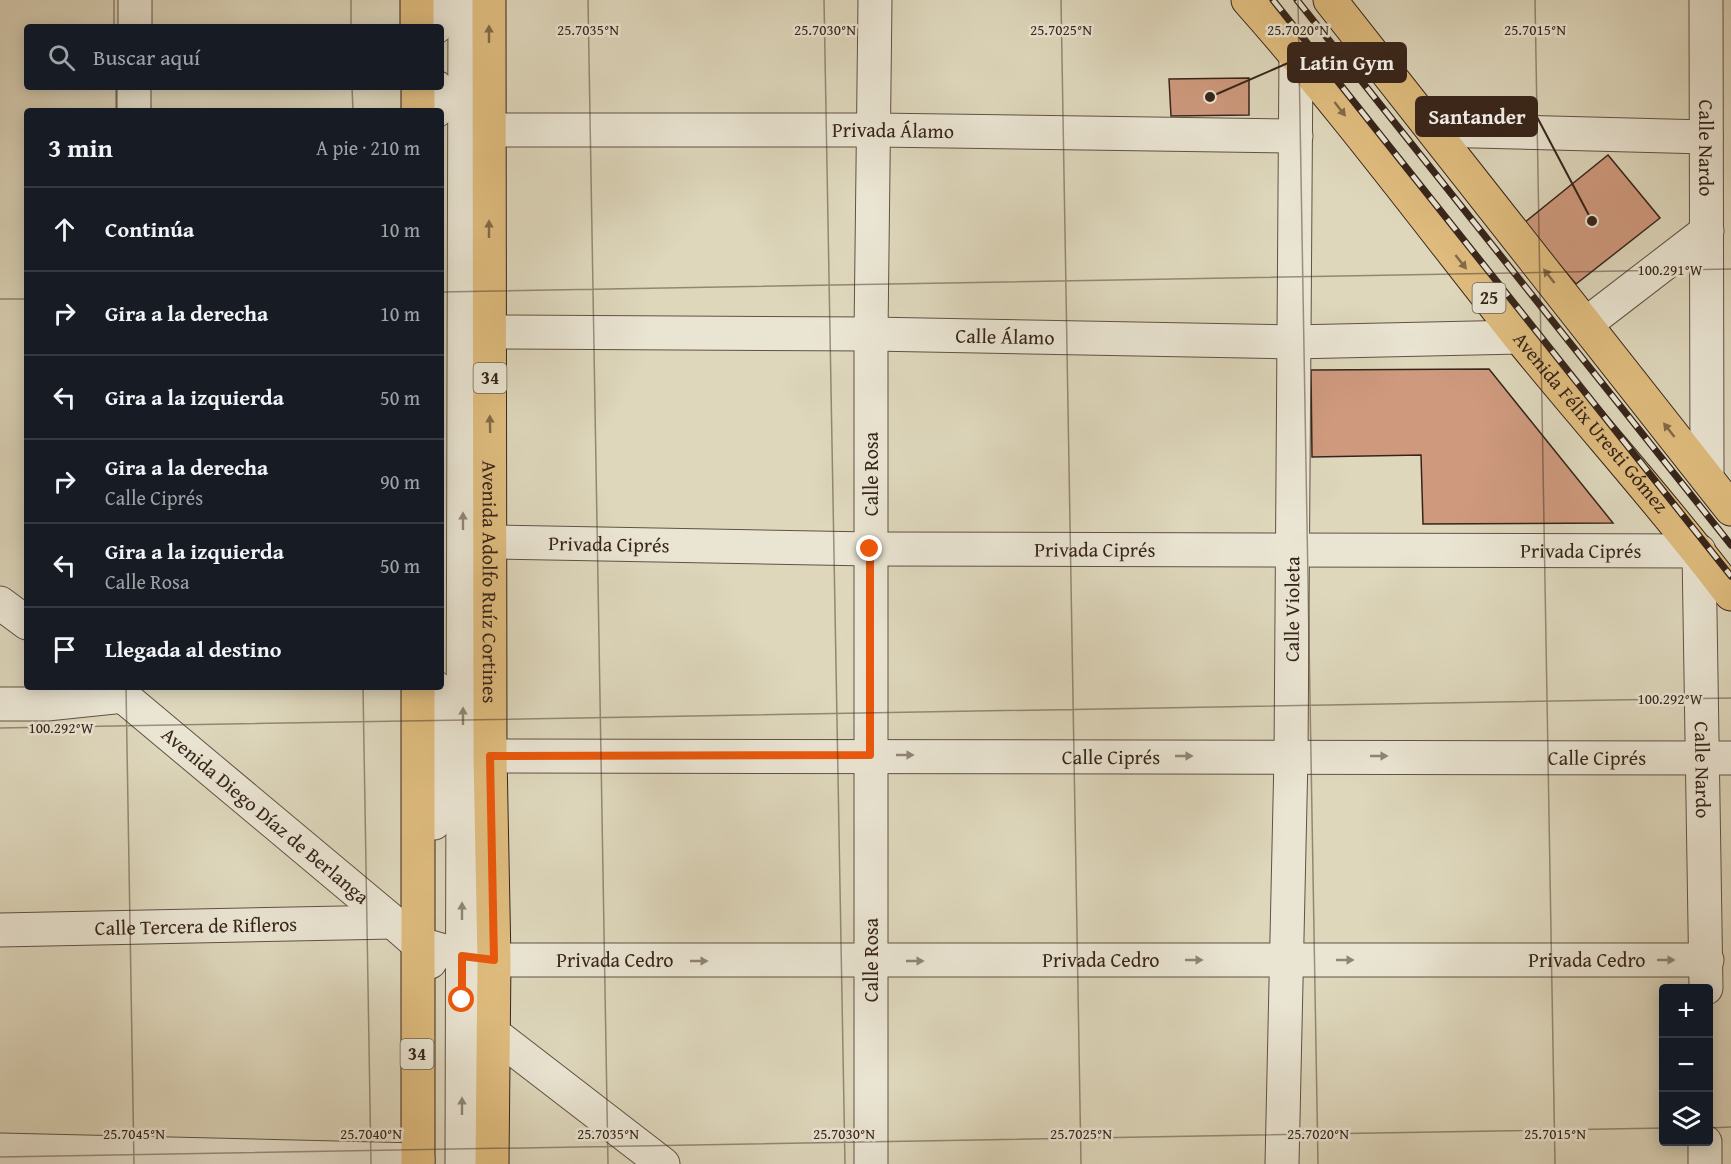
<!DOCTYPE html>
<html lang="es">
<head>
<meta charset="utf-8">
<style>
	body { margin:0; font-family:"Gentium Book Plus",serif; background:#242831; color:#f1f3f6 }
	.controls { position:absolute; right:18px; bottom:18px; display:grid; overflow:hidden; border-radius:6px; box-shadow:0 3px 15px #0003 }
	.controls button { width:54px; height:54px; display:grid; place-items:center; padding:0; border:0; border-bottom:2px solid #363941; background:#171b24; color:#f1f3f6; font:30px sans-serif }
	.stop { position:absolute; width:18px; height:18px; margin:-14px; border:4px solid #ea580c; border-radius:50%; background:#fff }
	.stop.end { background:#ea580c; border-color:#fff; box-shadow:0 2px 6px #0008 }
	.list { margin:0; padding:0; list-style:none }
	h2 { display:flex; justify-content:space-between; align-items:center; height:78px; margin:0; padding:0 24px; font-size:26px }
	h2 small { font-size:20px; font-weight:400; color:#9ea1a6 }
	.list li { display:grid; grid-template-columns:39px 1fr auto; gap:18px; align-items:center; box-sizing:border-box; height:84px; padding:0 24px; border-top:2px solid #363941 }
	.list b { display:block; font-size:22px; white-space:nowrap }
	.list p { margin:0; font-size:20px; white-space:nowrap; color:#9ea1a6 }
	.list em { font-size:20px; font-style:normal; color:#9ea1a6 }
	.icon { flex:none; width:33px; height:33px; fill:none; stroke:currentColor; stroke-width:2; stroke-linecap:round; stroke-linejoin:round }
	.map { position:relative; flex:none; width:1731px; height:1164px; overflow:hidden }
	.search { position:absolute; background:#171b24; box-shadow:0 3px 15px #0003; left:24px; top:24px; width:420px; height:66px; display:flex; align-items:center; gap:15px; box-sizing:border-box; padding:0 21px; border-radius:6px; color:#9ea1a6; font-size:22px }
	.panel { position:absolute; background:#171b24; box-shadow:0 3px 15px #0003; left:24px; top:108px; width:420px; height:582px; border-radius:6px }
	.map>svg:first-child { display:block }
</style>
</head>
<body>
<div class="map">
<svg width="1731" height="1164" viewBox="0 0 1731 1164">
	<rect width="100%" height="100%" fill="#ded7bc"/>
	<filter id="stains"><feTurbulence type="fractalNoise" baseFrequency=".00333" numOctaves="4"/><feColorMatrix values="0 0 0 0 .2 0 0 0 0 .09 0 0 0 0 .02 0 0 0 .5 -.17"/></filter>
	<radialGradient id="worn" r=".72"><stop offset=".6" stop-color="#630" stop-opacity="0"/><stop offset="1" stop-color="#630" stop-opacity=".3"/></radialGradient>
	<!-- building -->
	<path fill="#ce997d" stroke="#37251b" stroke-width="1.5" d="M1249,78V115L1171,116L1169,79Z
		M1608,155L1660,218L1576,284L1524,223Z
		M1489,369L1613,523L1423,524L1421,455L1312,457L1311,370Z"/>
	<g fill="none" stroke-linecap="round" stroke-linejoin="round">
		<defs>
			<g id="minor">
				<path id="s1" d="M1706,0L1707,478"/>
				<path d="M135,27V0"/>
				<path d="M436,27V0"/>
				<path d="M134,111V87"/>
				<path d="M436,111V87"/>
				<path id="s2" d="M489,130H875L1296,136"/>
				<path d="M1434,130L1706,137"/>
				<path d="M1586,324L1707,231"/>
				<path id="s3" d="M489,332L871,334L1292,342L1520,337"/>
				<path id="s4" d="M492,542L870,549L1699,551L1706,988"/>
				<path d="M0,603L27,623"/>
				<path id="s5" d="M112,687L393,922L417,943L430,962"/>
				<path d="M0,704H47L124,696V687"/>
				<path id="s6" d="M490,756L1731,758"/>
				<path d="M434,823L435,687"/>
				<path id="s7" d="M0,930L393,922"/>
				<path id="s8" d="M417,943L462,956L494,960H1707"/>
				<path d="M478,1016L493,1033L663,1164"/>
				<path d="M0,1150L418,1160"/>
				<path d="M462,1164L465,0"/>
				<path d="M871,1164V334L875,0"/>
				<path id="s9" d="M1282,1164L1291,756L1296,54"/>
				<path d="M1705,1164V1142"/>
			</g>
			<g id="major">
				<path d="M417,0V27"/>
				<path id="s10" d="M489,0L490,756L494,960L492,1164"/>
				<path id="s11" d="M1248,0C1343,107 1429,223 1518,335C1588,422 1664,505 1731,594"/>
				<path d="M1330,0L1731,509"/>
				<path d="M418,87V111"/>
				<path d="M418,687V1164"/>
			</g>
		</defs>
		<!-- minor casing -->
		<use href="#minor" stroke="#615243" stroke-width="35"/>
		<!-- major casing -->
		<use href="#major" stroke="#37251b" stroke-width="35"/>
		<!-- minor -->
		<use href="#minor" stroke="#eae5d3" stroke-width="33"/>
		<!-- major -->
		<use href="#major" stroke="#dfbc7e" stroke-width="33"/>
		<defs>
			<path id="rail" d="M1273,0L1731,576
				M1297,0L1731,545"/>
		</defs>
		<!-- rail casing -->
		<use href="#rail" stroke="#37251b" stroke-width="7"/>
		<!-- rail -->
		<use href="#rail" stroke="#eae5d3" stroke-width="4.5" stroke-dasharray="14" stroke-linecap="butt"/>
	</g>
	<!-- one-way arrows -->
	<defs><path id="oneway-solid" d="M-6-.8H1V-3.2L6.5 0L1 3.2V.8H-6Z" transform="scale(1.5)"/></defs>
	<g fill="#836948">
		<use href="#oneway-solid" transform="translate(489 34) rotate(-90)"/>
		<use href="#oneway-solid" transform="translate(1340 109) rotate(52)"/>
		<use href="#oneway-solid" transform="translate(489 229) rotate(-90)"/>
		<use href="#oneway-solid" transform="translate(1461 262) rotate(52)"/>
		<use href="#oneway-solid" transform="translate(1549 276) rotate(-128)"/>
		<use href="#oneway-solid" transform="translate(490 424) rotate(-91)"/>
		<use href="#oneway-solid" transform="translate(1669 430) rotate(-128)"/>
	</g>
	<g fill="#908577">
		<use href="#oneway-solid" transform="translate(463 521) rotate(-90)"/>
		<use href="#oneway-solid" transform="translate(463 716) rotate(-90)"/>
		<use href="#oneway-solid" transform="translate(905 755)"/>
		<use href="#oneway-solid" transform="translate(1184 756)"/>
		<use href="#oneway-solid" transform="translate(1379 756)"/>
		<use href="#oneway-solid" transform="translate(462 911) rotate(-90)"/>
		<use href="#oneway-solid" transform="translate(1194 960)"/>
		<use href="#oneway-solid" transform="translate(1345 960)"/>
		<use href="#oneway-solid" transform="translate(1666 960)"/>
		<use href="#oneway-solid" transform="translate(699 961)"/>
		<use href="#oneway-solid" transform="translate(915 961)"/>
		<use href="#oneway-solid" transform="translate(462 1106) rotate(-90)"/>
	</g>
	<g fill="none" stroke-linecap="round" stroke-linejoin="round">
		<!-- route -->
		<path stroke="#ea580c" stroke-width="8" d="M462,1000V956L494,960L490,756L870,755V549"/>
	</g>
	<!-- ticks -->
	<path fill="none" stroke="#37251b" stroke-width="1.5" stroke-opacity="0.45" d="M114,0V27M351,0V27M588,0L608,1164M824,0L845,1164M1061,0L1081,1164M1298,0L1318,1164M1535,0L1555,1164M116,87V111M352,87L353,111M441,292L1731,269M0,299H27M126,687L134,1164M363,687L371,1164M0,728L1731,698M1708,1128L1731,1127M0,1157L1664,1128"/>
	<g text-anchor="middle" stroke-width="5" stroke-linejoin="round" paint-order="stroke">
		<!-- shield labels -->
		<g fill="#eae5d3" stroke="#6d5f52" stroke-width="1.5">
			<rect x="1472.5" y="283" width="33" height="30" rx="4.5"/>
			<rect x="473.5" y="363" width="33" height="30" rx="4.5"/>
			<rect x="400.5" y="1039" width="33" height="30" rx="4.5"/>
		</g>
		<g font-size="18" font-weight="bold" fill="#37251b">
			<text x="1489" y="304">25</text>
			<text x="490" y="384">34</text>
			<text x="417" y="1060">34</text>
		</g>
		<!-- street labels -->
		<g font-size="20" fill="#37251b" stroke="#eae5d3">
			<text dy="7" stroke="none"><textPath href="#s2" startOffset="404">Privada Álamo</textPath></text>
			<text dy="7" stroke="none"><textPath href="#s1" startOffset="148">Calle Nardo</textPath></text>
			<text dy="7" stroke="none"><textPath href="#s3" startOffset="516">Calle Álamo</textPath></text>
			<text dy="7" stroke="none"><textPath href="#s11" startOffset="544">Avenida Félix Uresti Gómez</textPath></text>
			<text transform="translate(871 474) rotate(-90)" y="7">Calle Rosa</text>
			<text dy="7" stroke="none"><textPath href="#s4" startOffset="117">Privada Ciprés</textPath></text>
			<text dy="7" stroke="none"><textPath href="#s4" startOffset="603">Privada Ciprés</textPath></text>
			<text dy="7" stroke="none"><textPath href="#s4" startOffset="1089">Privada Ciprés</textPath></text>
			<text dy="7" stroke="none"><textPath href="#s10" startOffset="582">Avenida Adolfo Ruíz Cortines</textPath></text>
			<text dy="7" stroke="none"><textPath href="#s9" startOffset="555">Calle Violeta</textPath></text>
			<text dy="7" stroke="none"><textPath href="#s6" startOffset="621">Calle Ciprés</textPath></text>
			<text dy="7" stroke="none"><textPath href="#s6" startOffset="1107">Calle Ciprés</textPath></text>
			<text dy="7" stroke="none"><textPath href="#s4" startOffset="1426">Calle Nardo</textPath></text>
			<text dy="7" stroke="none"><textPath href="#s5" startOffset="200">Avenida Diego Díaz de Berlanga</textPath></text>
			<text dy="7" stroke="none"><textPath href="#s7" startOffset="196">Calle Tercera de Rifleros</textPath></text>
			<text dy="7" stroke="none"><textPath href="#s8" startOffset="200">Privada Cedro</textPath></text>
			<text transform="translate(871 960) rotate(-90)" y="7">Calle Rosa</text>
			<text dy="7" stroke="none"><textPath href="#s8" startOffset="1172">Privada Cedro</textPath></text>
			<text dy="7" stroke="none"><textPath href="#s8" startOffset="686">Privada Cedro</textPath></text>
		</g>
	</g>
	<g font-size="15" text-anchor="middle" fill="#37251b" stroke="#eae5d3" stroke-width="5" stroke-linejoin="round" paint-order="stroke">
		<text x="588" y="35">25.7035°N</text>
		<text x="825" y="35">25.7030°N</text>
		<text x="1061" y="35">25.7025°N</text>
		<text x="1298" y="35">25.7020°N</text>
		<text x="1535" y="35">25.7015°N</text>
		<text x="1670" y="275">100.291°W</text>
		<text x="1670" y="704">100.292°W</text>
		<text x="61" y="733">100.292°W</text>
		<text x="134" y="1139">25.7045°N</text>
		<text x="371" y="1139">25.7040°N</text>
		<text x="608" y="1139">25.7035°N</text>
		<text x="844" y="1139">25.7030°N</text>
		<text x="1081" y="1139">25.7025°N</text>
		<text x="1318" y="1139">25.7020°N</text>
		<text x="1555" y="1139">25.7015°N</text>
	</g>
	<!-- callouts -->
	<path fill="none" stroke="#37251b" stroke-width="2" d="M1210 97L1288 63M1592 221L1537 117"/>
	<g fill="#37251b" stroke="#eae5d3" stroke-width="2">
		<circle cx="1210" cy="97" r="6"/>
		<circle cx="1592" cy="221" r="6"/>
	</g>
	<g fill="#37251b" stroke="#37251b" stroke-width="2">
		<rect x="1288" y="43" width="118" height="39" rx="6"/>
		<rect x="1416" y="97" width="121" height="39" rx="6"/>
	</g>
	<g font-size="21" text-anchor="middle" font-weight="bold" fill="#fff">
		<text x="1347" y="70">Latin Gym</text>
		<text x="1477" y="124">Santander</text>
	</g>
	<rect width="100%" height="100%" filter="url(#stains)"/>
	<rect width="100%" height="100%" fill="url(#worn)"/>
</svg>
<div class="controls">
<button>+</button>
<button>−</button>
<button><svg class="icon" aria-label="layers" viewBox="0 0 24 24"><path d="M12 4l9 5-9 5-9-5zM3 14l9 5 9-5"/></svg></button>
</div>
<div class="stop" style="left:462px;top:1000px"></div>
<div class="stop end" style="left:870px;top:549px"></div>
<div class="search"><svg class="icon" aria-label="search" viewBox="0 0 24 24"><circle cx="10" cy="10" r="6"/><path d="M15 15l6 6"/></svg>Buscar aquí</div>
<section class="panel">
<h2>3 min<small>A pie · 210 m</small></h2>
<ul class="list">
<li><svg class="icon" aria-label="ahead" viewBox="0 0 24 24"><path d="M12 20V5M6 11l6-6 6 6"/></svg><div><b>Continúa</b></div><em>10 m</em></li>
<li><svg class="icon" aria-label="right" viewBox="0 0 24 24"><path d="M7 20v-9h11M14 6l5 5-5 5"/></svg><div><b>Gira a la derecha</b></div><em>10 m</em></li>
<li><svg class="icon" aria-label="left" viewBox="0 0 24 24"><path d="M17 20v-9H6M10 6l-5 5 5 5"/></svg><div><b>Gira a la izquierda</b></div><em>50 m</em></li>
<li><svg class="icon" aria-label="right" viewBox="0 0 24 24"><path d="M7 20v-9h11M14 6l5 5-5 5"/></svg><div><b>Gira a la derecha</b><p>Calle Ciprés</p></div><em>90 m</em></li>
<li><svg class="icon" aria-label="left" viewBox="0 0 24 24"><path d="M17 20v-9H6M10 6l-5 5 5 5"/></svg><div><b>Gira a la izquierda</b><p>Calle Rosa</p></div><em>50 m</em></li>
<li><svg class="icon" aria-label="arrive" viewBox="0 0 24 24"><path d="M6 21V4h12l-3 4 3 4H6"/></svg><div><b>Llegada al destino</b></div></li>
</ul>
</section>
</div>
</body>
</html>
